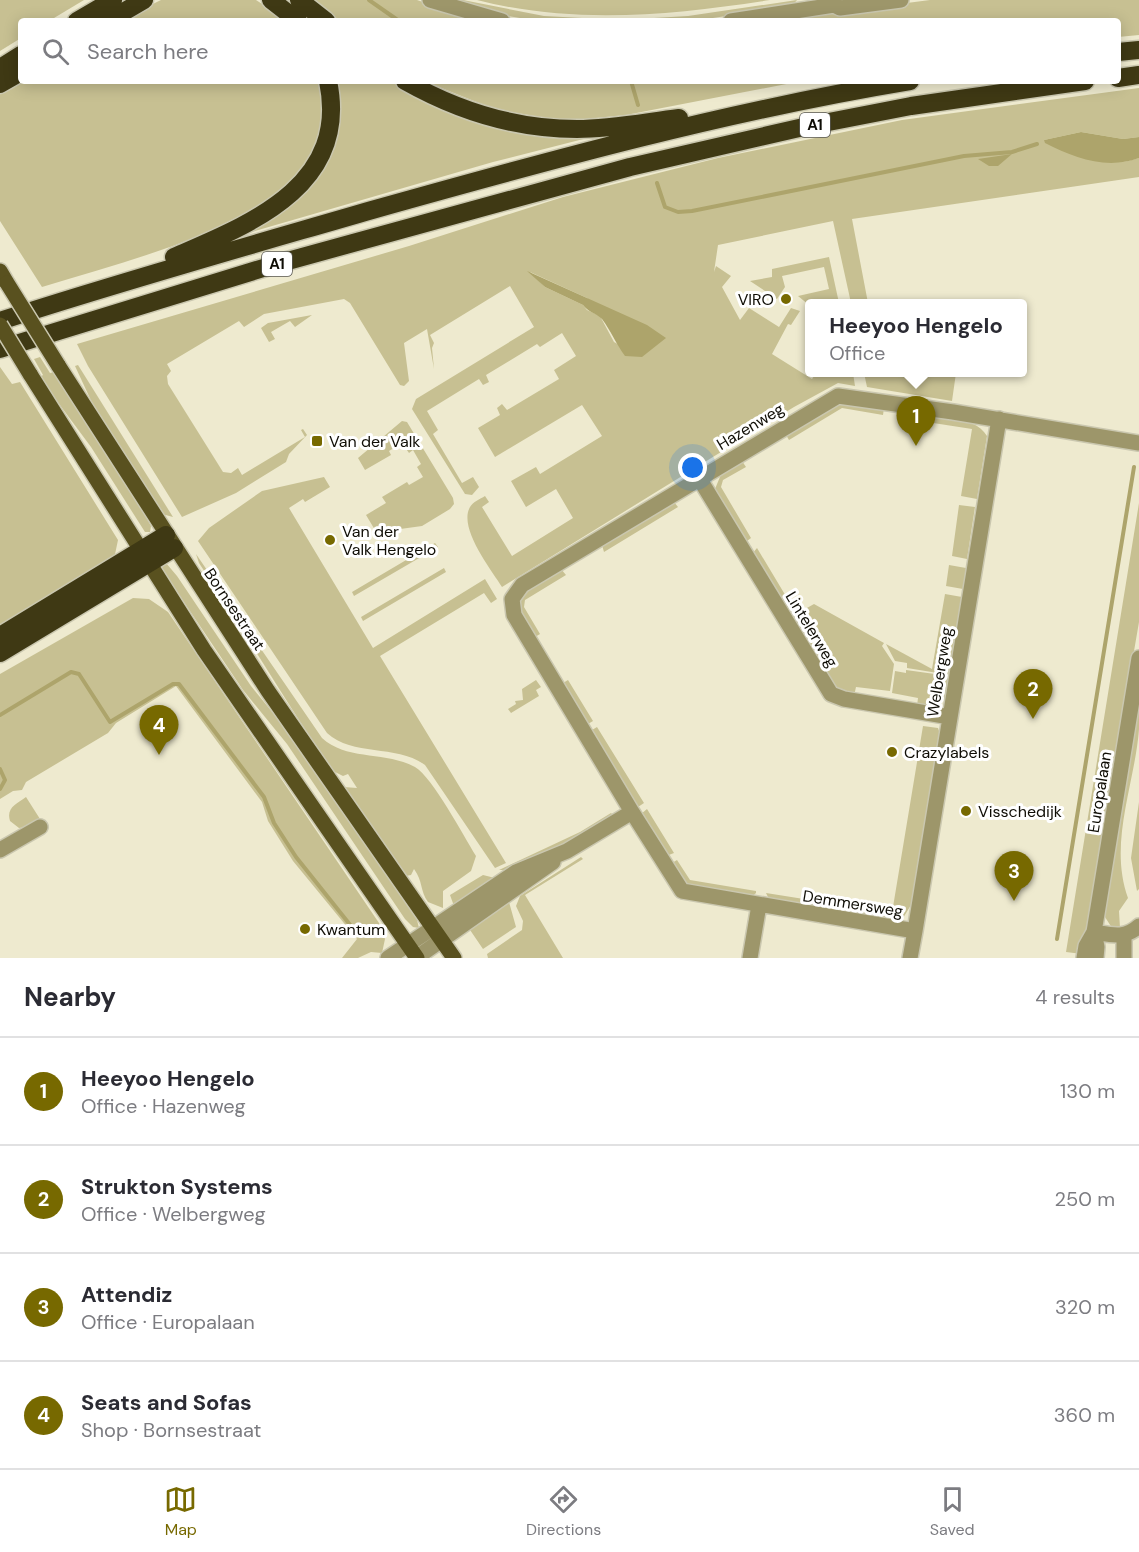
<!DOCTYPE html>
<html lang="en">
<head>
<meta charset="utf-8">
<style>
	body { margin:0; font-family:"DM Sans",sans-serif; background:#f2f2f3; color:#2b2b33 }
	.you { position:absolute; left:693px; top:468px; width:21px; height:21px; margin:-15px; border:4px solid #fff; border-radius:50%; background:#1a73e8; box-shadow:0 0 0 9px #1a73e833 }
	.badge { display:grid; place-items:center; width:39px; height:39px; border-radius:50%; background:#776900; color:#fff; font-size:20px; font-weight:700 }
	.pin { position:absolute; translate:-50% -50px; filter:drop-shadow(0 2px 3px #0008) }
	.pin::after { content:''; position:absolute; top:32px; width:21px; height:18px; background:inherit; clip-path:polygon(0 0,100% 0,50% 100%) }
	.popup { position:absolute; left:805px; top:299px; width:222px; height:78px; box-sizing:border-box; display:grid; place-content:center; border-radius:6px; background:#fff; filter:drop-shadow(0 2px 4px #0005); font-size:20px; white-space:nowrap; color:#7c7c81 }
	.popup b { font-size:22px; color:#2b2b33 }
	.popup::after { content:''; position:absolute; left:50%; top:100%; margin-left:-12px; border:12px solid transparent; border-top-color:#fff }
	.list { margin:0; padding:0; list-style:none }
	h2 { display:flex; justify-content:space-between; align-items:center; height:78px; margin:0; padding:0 24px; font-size:26px }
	h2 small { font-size:20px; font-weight:400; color:#7c7c81 }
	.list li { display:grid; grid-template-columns:39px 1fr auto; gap:18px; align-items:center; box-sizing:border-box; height:108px; padding:0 24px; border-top:2px solid #e1e1e2 }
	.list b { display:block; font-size:22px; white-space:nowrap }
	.list p { margin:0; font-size:20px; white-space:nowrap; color:#7c7c81 }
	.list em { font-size:20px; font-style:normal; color:#7c7c81 }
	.icon { flex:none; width:33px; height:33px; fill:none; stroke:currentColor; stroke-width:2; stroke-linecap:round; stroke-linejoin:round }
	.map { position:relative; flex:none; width:1139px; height:958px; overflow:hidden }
	.search { position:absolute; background:#fff; box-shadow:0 3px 15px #0003; left:18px; right:18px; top:18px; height:66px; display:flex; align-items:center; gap:15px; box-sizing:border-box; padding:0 21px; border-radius:6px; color:#7c7c81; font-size:22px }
	.sheet { height:510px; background:#fff }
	nav { display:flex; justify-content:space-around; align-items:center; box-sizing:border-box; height:84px; border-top:2px solid #e1e1e2; background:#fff; font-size:16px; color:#7c7c81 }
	nav a { display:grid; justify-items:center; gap:3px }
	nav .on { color:#776900 }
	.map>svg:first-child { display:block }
</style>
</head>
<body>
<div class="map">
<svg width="1139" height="958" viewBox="0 0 1139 958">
	<rect width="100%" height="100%" fill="#eeeacf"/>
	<!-- green -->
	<path fill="#c7c092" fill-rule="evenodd" d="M0,0H84L49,21H21V38L0,51Z
		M161,0H256L288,21H118Z
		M315,0H417L477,21H340Z
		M446,0H463L544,16L620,20L688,16L797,0L792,6L693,21H538L502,15Z
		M477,0H770C672,15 575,25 477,0Z
		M930,0H1139V35L1118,37V21H769Z
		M21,81H321C324,118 321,154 294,183C288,189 278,193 271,198C204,243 119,263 42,287L0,221V92Z
		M336,81H397L448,107L607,133L493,162L241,235L303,193Z
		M424,81H802L626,115L576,120L552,119L494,109Z
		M1139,88V137L1123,139L1081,132L1044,140L1124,162L1139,158V177L852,219L868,303H851L833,221L718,245L714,272L716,266L731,276L722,287L740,320L749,308L779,327L791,308L800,311L791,325L788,324L772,354L812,379L816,373H853L855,386L838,383L794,407L502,587C491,569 458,528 470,507C473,502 480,499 485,496L489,502L482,507L512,556L573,518L556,489L526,507L511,481L536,467L540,474L602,436L582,405L495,457L478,428L500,415L497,408L502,404L507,410L559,379L554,370L576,356L562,333L540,347L537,344L486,375L489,382L483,385L479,379L427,411L438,430L433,434L462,483L473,477L479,487L472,495L465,494L412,409L416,399L534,327L510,286L430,335L434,343L432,348L434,369L427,329L404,343L409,381L404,386L400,385L350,303L344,299L264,314L244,327L239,321L167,364L171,371L167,376L168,384L223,472L231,473L238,468L242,475L305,437L301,430L303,429L307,435L289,454L286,462L236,493L182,517L88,366L77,344L409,246L563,197L718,158L902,120ZM530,272L587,298L642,357L614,342L600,316L587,310L583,305L545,287Z
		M829,257L839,303L809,305L798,296L829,289L824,267L782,276L785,287L777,299L750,281L772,277V269Z
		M312,315L295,327L290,321L271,332L275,339L269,342L261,328L268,323Z
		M40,357L50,373L54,372L146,517L151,526L150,532H145L91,447L45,385L40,377L43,375L34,359Z
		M78,365L173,517L162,514L101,422L75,366Z
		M0,367L12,384L20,382L118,540L114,559L0,625Z
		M864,373H956L952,401L867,387Z
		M841,401L884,408L883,415L842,408L789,440L786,435Z
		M902,411C926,415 975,414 987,436L977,499L961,496L972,429L901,418Z
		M402,421L407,422L453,498L454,504L450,509L422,526L393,530L378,535L366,515L386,503L382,497L407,482L409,485L423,477L417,467L421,464L413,450L409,453L402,443L389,451L391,455L365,470L358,458Z
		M742,461L746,467L723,480L721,487L751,538L747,541L744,540L715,489L722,472Z
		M324,477L330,487L305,502L303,499L289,508L373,648L485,579L497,599L491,603L484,593L380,656L506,863L495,868L425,765C397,744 353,757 327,733L198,541L209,528L262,491Z
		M674,502L678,507L604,552L602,545Z
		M1139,503V622L1082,954L1066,952Z
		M959,505L975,507L967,559L952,556Z
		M435,543L438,547L354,596L352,592Z
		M757,548L787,598L783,601L780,600L752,554Z
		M196,554L322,738C347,761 386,751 415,767C433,778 463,835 476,856L471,871L443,891V908L428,902C420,891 423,881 414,869L411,875L406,876L344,787L357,788L348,774L343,776L333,771C286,703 245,632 199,563Z
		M166,563L177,576L251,686L299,745L415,912L419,928L413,927L405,919L287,744L243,690L161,568Z
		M949,565L966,568L963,589L946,586Z
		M444,568L446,572L363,621L361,617Z
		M561,569L566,575L525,600L524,607L540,634L535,637C506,594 523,592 561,569Z
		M945,594L962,597L950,675L907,668V663L895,661L886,644L932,669Z
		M133,598L149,599L168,612L379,923L385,939L382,953L371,952L358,958H342L357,939L293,861L268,821L262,802L176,686L116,723L108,733L26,782L22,790L13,791L0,799V674Z
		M814,604L884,643L882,646L894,664L890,691L856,687L854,696L837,690L787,613L793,606L798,613Z
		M906,670L949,676C947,703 944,707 917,706L918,698L892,693L895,671L906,673Z
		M536,680L541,687L536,690L539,696L511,713L508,709L516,704L515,701L523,700L522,689Z
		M568,680L593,721L588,724L563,683Z
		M1139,692C1139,704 1139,717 1139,729C1135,784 1108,843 1128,898L1119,911L1120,928H1112L1105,917Z
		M923,726L938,728L940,734L911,905L903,918L885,920L881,915L882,911L892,913Z
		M597,727L644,803L638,807L592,730Z
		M26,797L40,819L27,827L19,828L10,821C6,808 16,804 26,797Z
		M1139,802V889L1137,891L1131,858Z
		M647,809L674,853L666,856L641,814Z
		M611,813L613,815L585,834L510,870H499L580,832Z
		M581,857L583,859L525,895L563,958H488L487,954L522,930L523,921L516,906L520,896Z
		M677,860L690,880L756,891V893L750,898L692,888L683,882L672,863Z
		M483,875L495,878L454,906L450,895Z
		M766,893L867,909V913L861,916L770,901Z
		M509,902L516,927L483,949L468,927Z"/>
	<!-- water -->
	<path fill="#ada46b" d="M1081,132L1123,139L1139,137V158C1106,170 1075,158 1045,143L1044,140Z
		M1012,154L998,166H989L978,159Z
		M527,271L647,325L666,338L642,357L625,356C616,344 611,331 602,319C596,313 588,312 583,305L545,287Z"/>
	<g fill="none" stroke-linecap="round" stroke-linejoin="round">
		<!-- stream -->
		<path stroke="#ada46b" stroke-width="4" d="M369,0L399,21
			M631,81L638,105
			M657,183L665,207L678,212L692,211L964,156L1012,152L1037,144
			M0,715L71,672L79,674L110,722L173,684H179L264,797L274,823L296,857L359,936
			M0,769L5,780L0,789
			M1057,939L1134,467"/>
		<defs>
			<path id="minor" d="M430,0L502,21
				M731,21L834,5L840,8L901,0
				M699,478L831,694L844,699L950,717
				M632,812L514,615L512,599L522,585L838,396L953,412L1139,443
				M0,850L40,827
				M915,931L999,419
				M1094,932C1112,935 1125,939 1139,926
				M1094,932L1097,947L1096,958
				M1124,935V958
				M388,958L516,872L567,851L632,812L682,891L915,931L910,958
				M416,958L553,862
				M750,958L759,905
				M1084,958L1086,946L1094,932L1139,658"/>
			<path id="major" d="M0,271L7,283
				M58,365L268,691L454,958
				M30,374L204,650L417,958"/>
			<path id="highway" d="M271,0L298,21
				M299,0L326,21
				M77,21L113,0
				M108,21L144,0
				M1118,52L1139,50
				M0,68L21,55
				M1118,78L1139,75
				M405,81C458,111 517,129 577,129C611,129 646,122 679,118
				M0,84L21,72
				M174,257C250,224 350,186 328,81
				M0,321C123,281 248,246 372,210C550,160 728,111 910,81
				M0,349L273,265L630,167L808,126L911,106L1085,81
				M0,636L166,535
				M0,653L174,548"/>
		</defs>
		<!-- minor casing -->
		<use href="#minor" stroke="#cac7af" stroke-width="18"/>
		<!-- major casing -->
		<use href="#major" stroke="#cac7af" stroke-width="18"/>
		<!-- highway casing -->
		<use href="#highway" stroke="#cac7af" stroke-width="21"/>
		<!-- minor -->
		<use href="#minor" stroke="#9d966a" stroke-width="15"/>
		<!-- major -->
		<use href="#major" stroke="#59511f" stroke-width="15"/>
		<!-- highway -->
		<use href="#highway" stroke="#3f3914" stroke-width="18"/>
		<defs>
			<path id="major-bridge" d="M7,283L58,365
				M0,325L30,374"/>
		</defs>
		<!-- major-bridge casing -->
		<use href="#major-bridge" stroke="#cac7af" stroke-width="18" stroke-linecap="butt"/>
		<!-- major-bridge -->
		<use href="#major-bridge" stroke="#59511f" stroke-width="15"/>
	</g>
	<!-- markers -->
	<g fill="#776900" stroke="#fff" stroke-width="2">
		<circle cx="786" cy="299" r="6"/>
		<rect x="311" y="435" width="12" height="12" rx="3"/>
		<circle cx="330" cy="540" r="6"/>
		<circle cx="892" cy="752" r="6"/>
		<circle cx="966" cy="811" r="6"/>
		<circle cx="305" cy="929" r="6"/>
	</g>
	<g text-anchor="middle" stroke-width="6" stroke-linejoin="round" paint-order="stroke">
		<!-- shield labels -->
		<g fill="#fff" stroke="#575650" stroke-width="1.5">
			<rect x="800" y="113" width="30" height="24" rx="4.5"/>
			<rect x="262" y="252" width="30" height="24" rx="4.5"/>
		</g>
		<g font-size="15" font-weight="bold" fill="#0f0d05">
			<text x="815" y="130">A1</text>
			<text x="277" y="269">A1</text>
		</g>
		<!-- poi labels -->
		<g font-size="16" fill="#0f0d05" stroke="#fff" text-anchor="start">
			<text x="774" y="305" text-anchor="end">VIRO</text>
			<text x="329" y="447">Van der Valk</text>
			<text x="342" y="537">Van der<tspan x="342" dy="18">Valk Hengelo</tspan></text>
			<text x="904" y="758">Crazylabels</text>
			<text x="978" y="817">Visschedijk</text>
			<text x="317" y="935">Kwantum</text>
		</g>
		<!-- street labels -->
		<g font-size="16" fill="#0f0d05" stroke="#fff">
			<text transform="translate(750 426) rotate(-31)" y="6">Hazenweg</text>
			<text transform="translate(235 609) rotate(56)" y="6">Bornsestraat</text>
			<text transform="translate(812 629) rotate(59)" y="6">Lintelerweg</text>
			<text transform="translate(939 672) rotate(-81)" y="6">Welbergweg</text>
			<text transform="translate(1099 792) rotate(-81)" y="6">Europalaan</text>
			<text transform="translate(853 903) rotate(9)" y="6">Demmersweg</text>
		</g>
	</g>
</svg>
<div class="you"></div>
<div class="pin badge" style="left:916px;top:446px">1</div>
<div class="popup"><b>Heeyoo Hengelo</b>Office</div>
<div class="pin badge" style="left:1033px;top:719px">2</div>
<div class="pin badge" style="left:1014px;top:901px">3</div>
<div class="pin badge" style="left:159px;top:755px">4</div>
<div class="search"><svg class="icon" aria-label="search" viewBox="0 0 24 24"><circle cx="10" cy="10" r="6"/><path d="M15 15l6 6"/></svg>Search here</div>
</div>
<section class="sheet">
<h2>Nearby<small>4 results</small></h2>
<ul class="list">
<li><span class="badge">1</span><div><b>Heeyoo Hengelo</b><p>Office · Hazenweg</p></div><em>130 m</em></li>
<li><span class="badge">2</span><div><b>Strukton Systems</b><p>Office · Welbergweg</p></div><em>250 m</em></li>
<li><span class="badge">3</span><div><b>Attendiz</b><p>Office · Europalaan</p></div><em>320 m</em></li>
<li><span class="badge">4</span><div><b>Seats and Sofas</b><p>Shop · Bornsestraat</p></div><em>360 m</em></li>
</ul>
</section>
<nav>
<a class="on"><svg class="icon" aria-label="map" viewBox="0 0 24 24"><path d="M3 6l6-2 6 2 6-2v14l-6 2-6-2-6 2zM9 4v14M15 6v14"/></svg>Map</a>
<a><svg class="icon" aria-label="directions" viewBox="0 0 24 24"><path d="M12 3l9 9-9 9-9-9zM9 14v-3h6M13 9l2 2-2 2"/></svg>Directions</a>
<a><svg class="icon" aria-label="saved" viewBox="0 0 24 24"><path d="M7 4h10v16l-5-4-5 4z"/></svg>Saved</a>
</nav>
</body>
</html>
